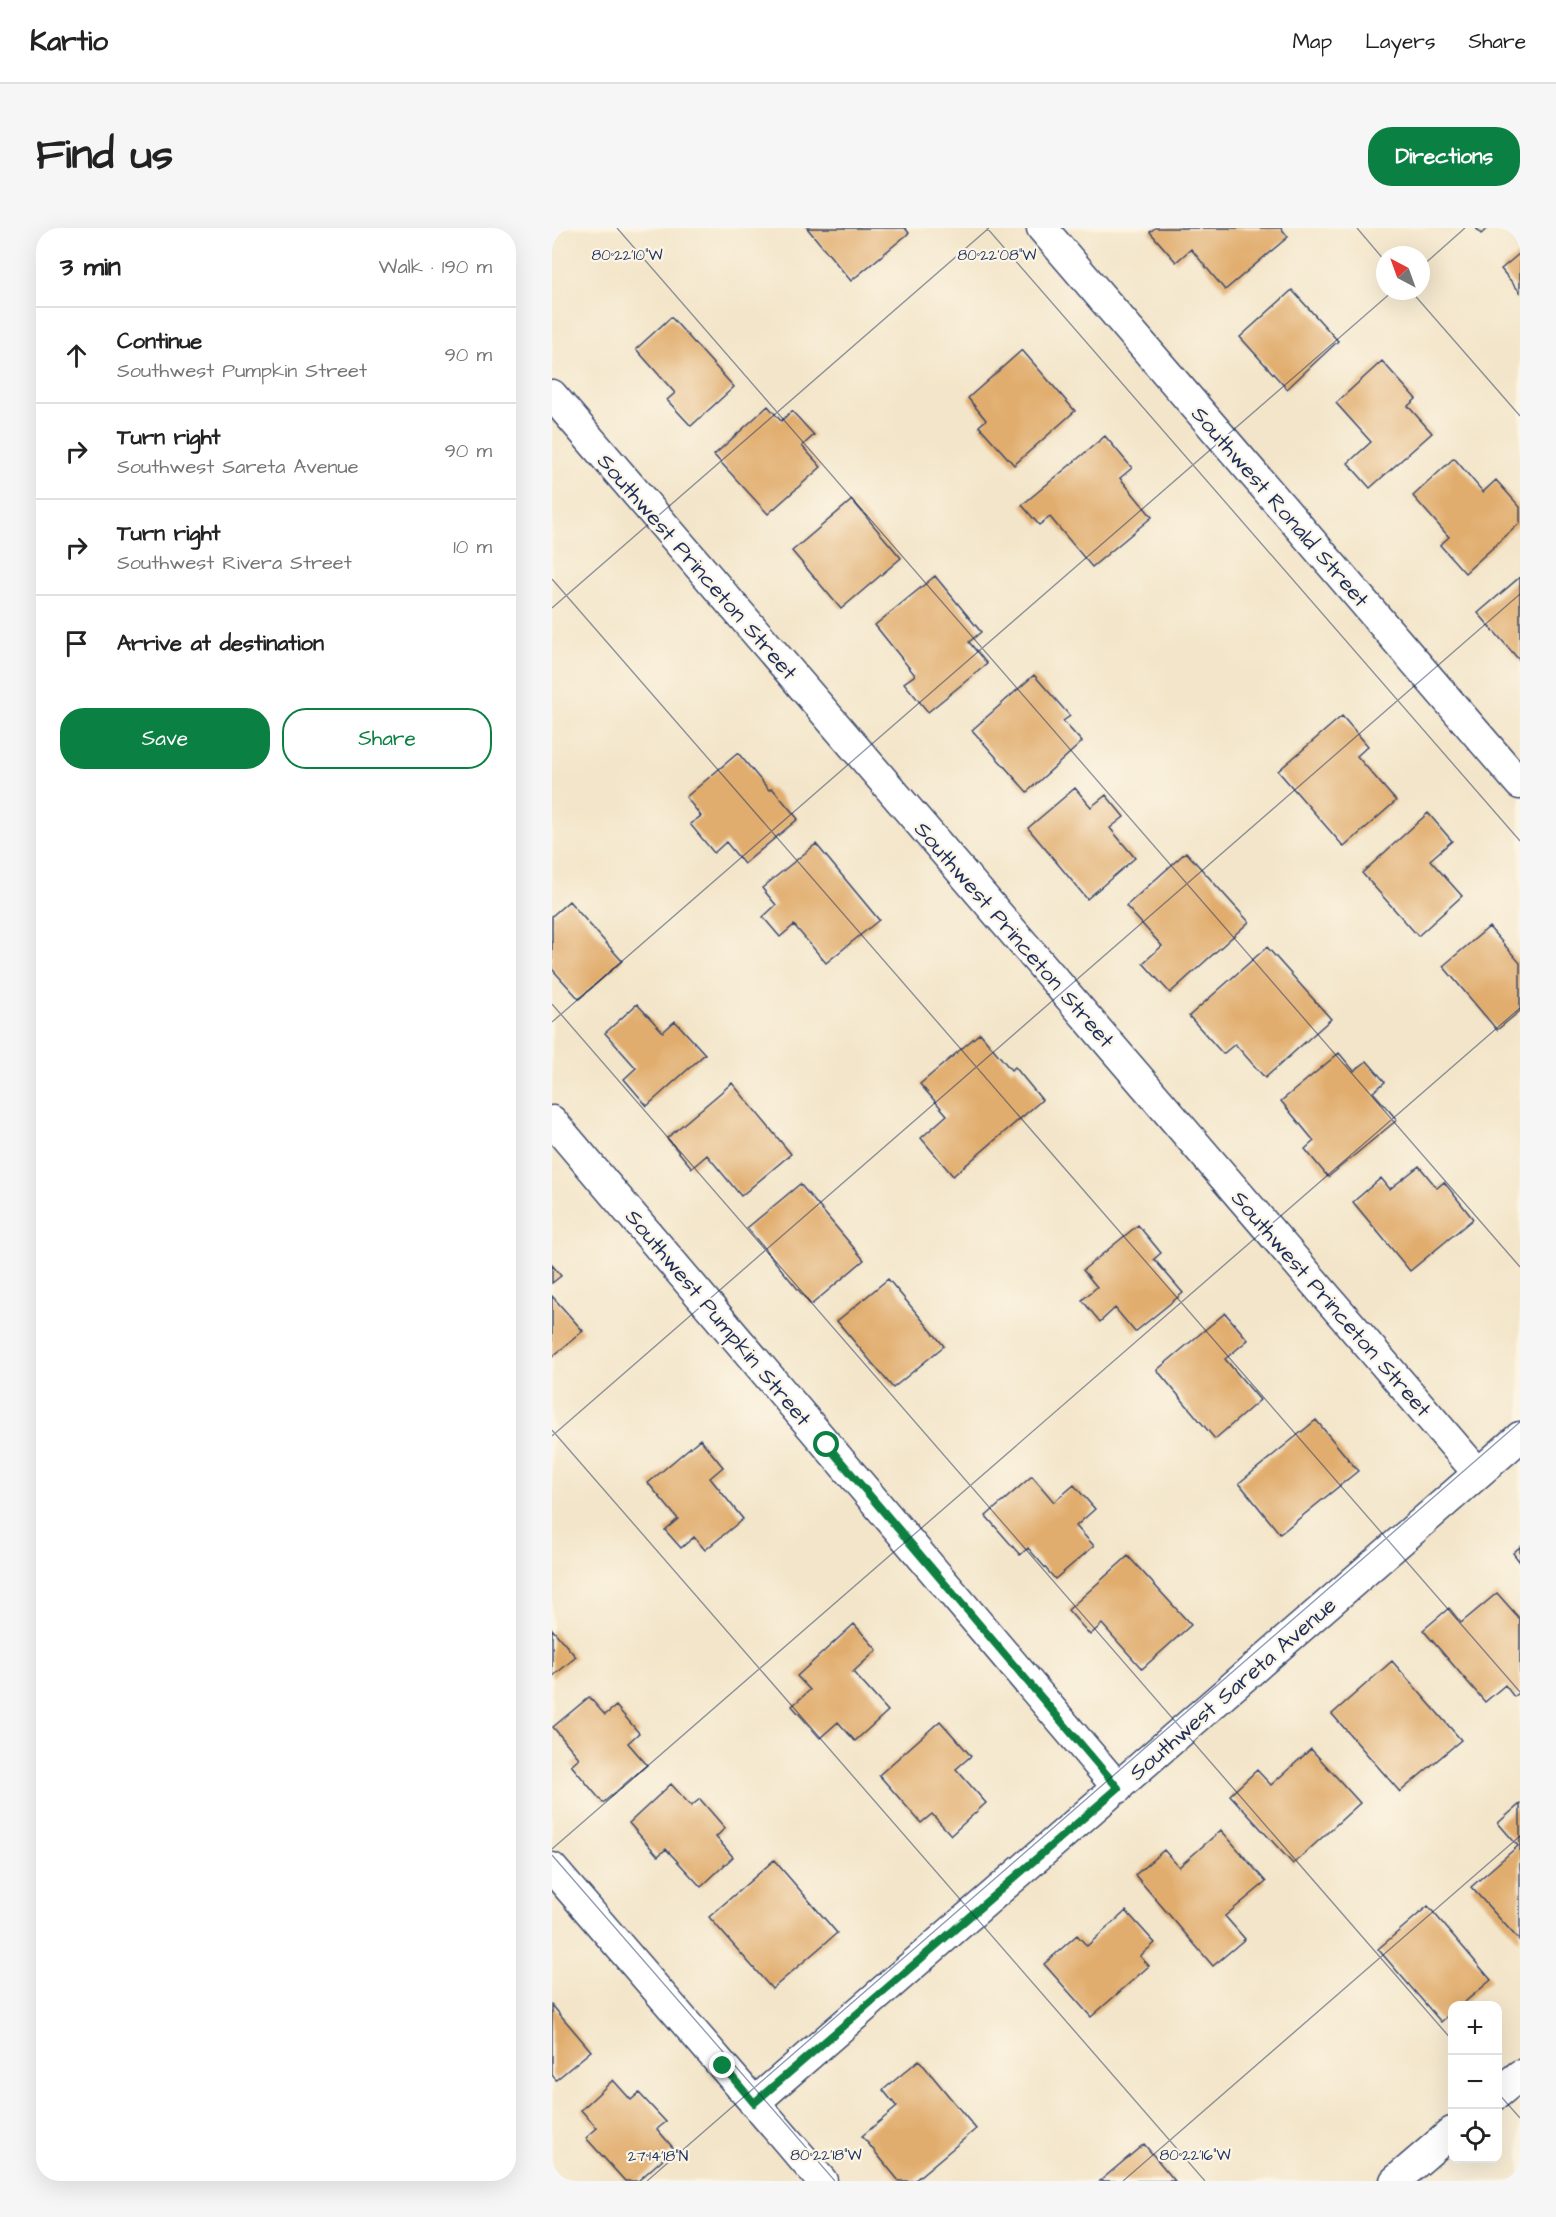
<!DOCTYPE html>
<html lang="en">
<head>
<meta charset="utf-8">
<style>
	body { margin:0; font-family:"Architects Daughter",sans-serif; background:#f6f6f6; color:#222 }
	.controls { position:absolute; right:18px; bottom:18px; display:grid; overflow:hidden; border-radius:12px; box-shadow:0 6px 24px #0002 }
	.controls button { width:54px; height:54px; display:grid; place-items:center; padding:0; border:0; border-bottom:2px solid #e0e0e0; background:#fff; color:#222; font:30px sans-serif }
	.compass { position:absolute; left:824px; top:18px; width:54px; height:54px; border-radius:50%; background:#fff; box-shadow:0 6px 24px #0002; rotate:319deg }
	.stop { position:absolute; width:18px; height:18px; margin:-14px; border:4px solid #0b8043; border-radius:50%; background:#fff }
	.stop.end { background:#0b8043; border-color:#fff; box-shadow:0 2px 6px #0008 }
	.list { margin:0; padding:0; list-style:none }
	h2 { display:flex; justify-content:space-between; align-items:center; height:78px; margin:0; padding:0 24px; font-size:26px }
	h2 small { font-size:20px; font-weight:400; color:#767676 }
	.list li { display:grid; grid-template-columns:39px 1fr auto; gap:18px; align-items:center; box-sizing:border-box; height:96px; padding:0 24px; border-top:2px solid #e0e0e0 }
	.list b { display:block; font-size:22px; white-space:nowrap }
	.list p { margin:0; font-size:20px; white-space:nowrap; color:#767676 }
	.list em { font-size:20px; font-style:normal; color:#767676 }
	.actions { display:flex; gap:12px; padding:18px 24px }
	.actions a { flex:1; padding:14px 0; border:2px solid #0b8043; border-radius:24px; text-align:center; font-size:21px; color:#0b8043 }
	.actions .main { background:#0b8043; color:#fff }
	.icon { flex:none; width:33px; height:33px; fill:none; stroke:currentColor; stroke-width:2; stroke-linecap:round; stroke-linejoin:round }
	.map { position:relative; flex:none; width:968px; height:1953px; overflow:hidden; border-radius:24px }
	header { display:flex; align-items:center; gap:36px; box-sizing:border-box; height:84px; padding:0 30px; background:#fff; border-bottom:2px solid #e0e0e0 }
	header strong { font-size:28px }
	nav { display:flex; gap:33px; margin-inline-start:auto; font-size:21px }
	.intro { display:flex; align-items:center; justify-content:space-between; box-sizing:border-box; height:144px; padding:0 36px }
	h1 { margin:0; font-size:42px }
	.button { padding:15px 27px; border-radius:24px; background:#0b8043; color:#fff; font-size:21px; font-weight:700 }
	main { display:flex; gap:36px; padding:0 36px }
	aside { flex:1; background:#fff; border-radius:24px; box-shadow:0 6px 24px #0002 }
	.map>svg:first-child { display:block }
</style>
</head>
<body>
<header>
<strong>Kartio</strong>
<nav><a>Map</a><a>Layers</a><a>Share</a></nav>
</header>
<div class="intro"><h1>Find us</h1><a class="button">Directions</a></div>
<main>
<aside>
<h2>3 min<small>Walk · 190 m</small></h2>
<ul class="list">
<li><svg class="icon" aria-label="ahead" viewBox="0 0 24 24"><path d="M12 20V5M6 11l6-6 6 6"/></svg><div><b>Continue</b><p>Southwest Pumpkin Street</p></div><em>90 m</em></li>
<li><svg class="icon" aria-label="right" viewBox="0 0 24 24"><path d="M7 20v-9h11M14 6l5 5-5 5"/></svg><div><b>Turn right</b><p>Southwest Sareta Avenue</p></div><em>90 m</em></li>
<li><svg class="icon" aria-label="right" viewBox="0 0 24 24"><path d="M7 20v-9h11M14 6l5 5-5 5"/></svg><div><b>Turn right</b><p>Southwest Rivera Street</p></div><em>10 m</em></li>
<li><svg class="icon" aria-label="arrive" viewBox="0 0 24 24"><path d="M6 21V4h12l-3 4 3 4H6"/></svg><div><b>Arrive at destination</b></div></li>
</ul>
<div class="actions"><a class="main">Save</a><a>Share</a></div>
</aside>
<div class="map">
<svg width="968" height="1953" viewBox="0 0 968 1953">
	<rect width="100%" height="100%" fill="#fcf5e5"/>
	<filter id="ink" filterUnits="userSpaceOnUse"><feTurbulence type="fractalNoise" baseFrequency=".0167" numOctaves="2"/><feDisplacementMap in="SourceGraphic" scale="12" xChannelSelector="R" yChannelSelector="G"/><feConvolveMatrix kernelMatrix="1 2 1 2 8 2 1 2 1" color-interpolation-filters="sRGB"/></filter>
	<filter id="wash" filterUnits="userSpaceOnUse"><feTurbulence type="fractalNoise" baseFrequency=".008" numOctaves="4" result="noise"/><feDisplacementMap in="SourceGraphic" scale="24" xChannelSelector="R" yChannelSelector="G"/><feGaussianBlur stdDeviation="1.35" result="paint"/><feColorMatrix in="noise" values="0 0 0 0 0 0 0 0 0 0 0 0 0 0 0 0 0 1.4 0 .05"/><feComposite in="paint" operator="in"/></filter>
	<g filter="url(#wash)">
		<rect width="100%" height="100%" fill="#f3e5c9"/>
		<g id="blocks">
			<!-- building -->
			<path fill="#e1ad6e" d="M255,0H353L357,5L299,53Z
				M603,0H729L736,9L673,62L639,21L624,34L598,4Z
				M924,0H936L929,6Z
				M968,25V64L949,41Z
				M740,62L786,113L735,161L688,109Z
				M119,89L182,159L139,198L115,172L123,165L84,121Z
				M470,122L523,183L462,237L427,198L434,192L416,170Z
				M830,133L864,171L856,178L880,205L818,260L796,235L819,214L784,175Z
				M216,178L229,193L240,183L262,207L250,218L269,239L216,286L162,227Z
				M553,208L580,240L568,250L600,289L540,339L498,289L487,297L470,277Z
				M902,230L931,264L944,252L968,279V295L913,345L888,317L897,309L861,268Z
				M300,272L349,330L289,381L240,323Z
				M383,348L429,404L417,414L435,436L376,484L352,455L363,447L323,397Z
				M968,349V433L926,385Z
				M482,447L518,488L511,493L530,514L475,564L420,502Z
				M790,488L816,518L805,528L844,573L792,619L726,543Z
				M186,525L217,562L220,560L246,591L192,636L174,614L162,625L138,596L149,588L134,569Z
				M523,560L539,579L554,567L572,589L558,600L583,630L535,671L476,600Z
				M876,585L900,613L878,632L910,668L866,708L810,645Z
				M264,616L327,692L274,735L242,697L228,709L211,689L224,677L210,660Z
				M634,624L697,694L618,765L591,735L610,718L574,678Z
				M17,673L70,733L27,771L0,741V688Z
				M937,699L968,735V783L945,802L891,738Z
				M715,719L779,791L713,850L683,816L671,826L637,788Z
				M85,776L111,804L123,793L153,826L95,878L72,851L84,840L53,805Z
				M428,805L459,842L463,839L490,872L401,948L369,910L395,887L368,856Z
				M787,825L802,843L815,833L833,854L821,864L845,892L776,949L753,921L762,913L729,873Z
				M180,855L239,926L189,968L155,927L140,940L115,910Z
				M867,938L885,960L892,954L921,991L858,1043L801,974L829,950L838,961Z
				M248,956L312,1032L259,1077L195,1000Z
				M586,997L609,1025L602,1031L631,1065L583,1104L563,1080L548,1094L530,1072L545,1059L531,1042Z
				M0,1037L9,1048L0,1055Z
				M336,1051L392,1118L341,1160L285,1093Z
				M0,1068L31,1103L0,1129Z
				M673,1085L696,1112L673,1131L708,1172L663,1211L605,1142Z
				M764,1192L806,1243L728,1306L687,1255Z
				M148,1211L171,1239L158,1250L191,1291L153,1322L142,1309L129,1320L113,1302L126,1291L96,1255Z
				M480,1248L502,1274L522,1257L543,1281L524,1298L542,1318L503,1351L476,1320L468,1327L434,1288Z
				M968,1319V1334L961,1325Z
				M576,1328L639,1397L590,1441L550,1396L538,1407L516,1382Z
				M945,1365L968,1391V1464L962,1469L953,1457L933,1474L871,1402L897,1380L909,1395Z
				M302,1396L325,1422L301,1444L336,1483L303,1513L286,1494L268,1510L240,1478L258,1462L245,1448Z
				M0,1401L24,1429L0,1449Z
				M840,1433L909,1512L848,1564L780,1486Z
				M37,1469L53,1487L64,1478L87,1505L76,1515L95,1537L51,1575L19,1537L27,1530L1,1499Z
				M388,1493L419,1528L404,1541L434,1575L399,1607L380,1586L369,1595L327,1547Z
				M759,1521L808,1575L741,1636L678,1567L705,1542L719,1557Z
				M119,1556L139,1578L148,1571L173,1600L164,1609L181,1629L149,1659L114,1621L106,1628L77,1595Z
				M968,1576V1713L919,1659L966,1618L946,1595Z
				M669,1602L714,1654L673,1688L693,1711L661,1738L583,1647L612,1622L627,1639Z
				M222,1632L285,1705L220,1761L157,1689Z
				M876,1678L939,1752L908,1778H900V1784L889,1794L826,1721Z
				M574,1683L603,1715L588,1728L597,1738L539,1789L492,1736L525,1707L535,1718Z
				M0,1777L39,1823L4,1852L0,1847Z
				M367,1832L424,1901L362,1953H347L310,1908L345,1879L331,1862Z
				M61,1852L79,1872L87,1865L114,1894L105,1901L122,1921L86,1953H73L34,1910L45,1900L29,1882Z
				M592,1916L623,1953H548Z"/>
		</g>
	</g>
	<g filter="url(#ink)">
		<use href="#blocks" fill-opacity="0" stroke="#3b4a6e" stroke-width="1.5"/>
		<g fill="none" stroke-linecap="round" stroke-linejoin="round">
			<defs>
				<path id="minor" d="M490,0L968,556
					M0,167L926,1245
					M0,893L566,1560
					M0,1640L270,1953
					M945,1866L968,1847
					M202,1875L968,1209
					M843,1953L900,1904"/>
			</defs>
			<!-- minor casing -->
			<use href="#minor" stroke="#3b4a6e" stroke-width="33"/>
			<!-- minor -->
			<use href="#minor" stroke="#fff" stroke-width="30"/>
		</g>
	</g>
	<g fill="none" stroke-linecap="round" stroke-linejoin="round" filter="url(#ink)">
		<!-- route -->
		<path stroke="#0b8043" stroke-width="8" d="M171,1838L202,1875L566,1560L275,1217"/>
	</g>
	<!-- ticks -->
	<path fill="none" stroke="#1b2f5e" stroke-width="1.5" stroke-opacity="0.45" d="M65,0L968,1039M435,0L968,613M805,0L833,33M869,39L913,0M859,63L968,188M0,351L968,1464M0,380L437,0M0,776L900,1812M0,794L841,63M0,1202L653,1953M0,1208L968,366M0,1621L968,780M0,1627L283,1953M945,1864L968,1890M95,1953L968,1194M571,1953L968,1608"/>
	<g text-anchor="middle" stroke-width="4.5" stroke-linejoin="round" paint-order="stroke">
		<!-- street labels -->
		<g font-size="22" fill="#1b2f5e" stroke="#fcf5e5">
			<text transform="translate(729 278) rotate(49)" y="8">Southwest Ronald Street</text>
			<text transform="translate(146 338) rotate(49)" y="8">Southwest Princeton Street</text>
			<text transform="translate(463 706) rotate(49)" y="8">Southwest Princeton Street</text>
			<text transform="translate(780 1075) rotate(49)" y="8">Southwest Princeton Street</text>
			<text transform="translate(167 1089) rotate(50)" y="8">Southwest Pumpkin Street</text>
			<text transform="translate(680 1460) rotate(-41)" y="8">Southwest Sareta Avenue</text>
		</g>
	</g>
	<g font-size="15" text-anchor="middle" fill="#1b2f5e" stroke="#fcf5e5" stroke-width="4.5" stroke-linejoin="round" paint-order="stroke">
		<text x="75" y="32">80°22'10"W</text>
		<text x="445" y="32">80°22'08"W</text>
		<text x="274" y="1932">80°22'18"W</text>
		<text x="643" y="1932">80°22'16"W</text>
		<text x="106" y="1933">27°14'18"N</text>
	</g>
</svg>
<div class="controls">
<button>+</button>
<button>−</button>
<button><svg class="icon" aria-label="locate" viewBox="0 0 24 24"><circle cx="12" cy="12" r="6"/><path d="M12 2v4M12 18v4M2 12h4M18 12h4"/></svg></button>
</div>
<svg class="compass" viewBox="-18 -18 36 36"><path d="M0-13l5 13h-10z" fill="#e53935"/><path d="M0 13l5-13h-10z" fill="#767676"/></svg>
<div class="stop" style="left:275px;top:1217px"></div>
<div class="stop end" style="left:171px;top:1838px"></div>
</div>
</main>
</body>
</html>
